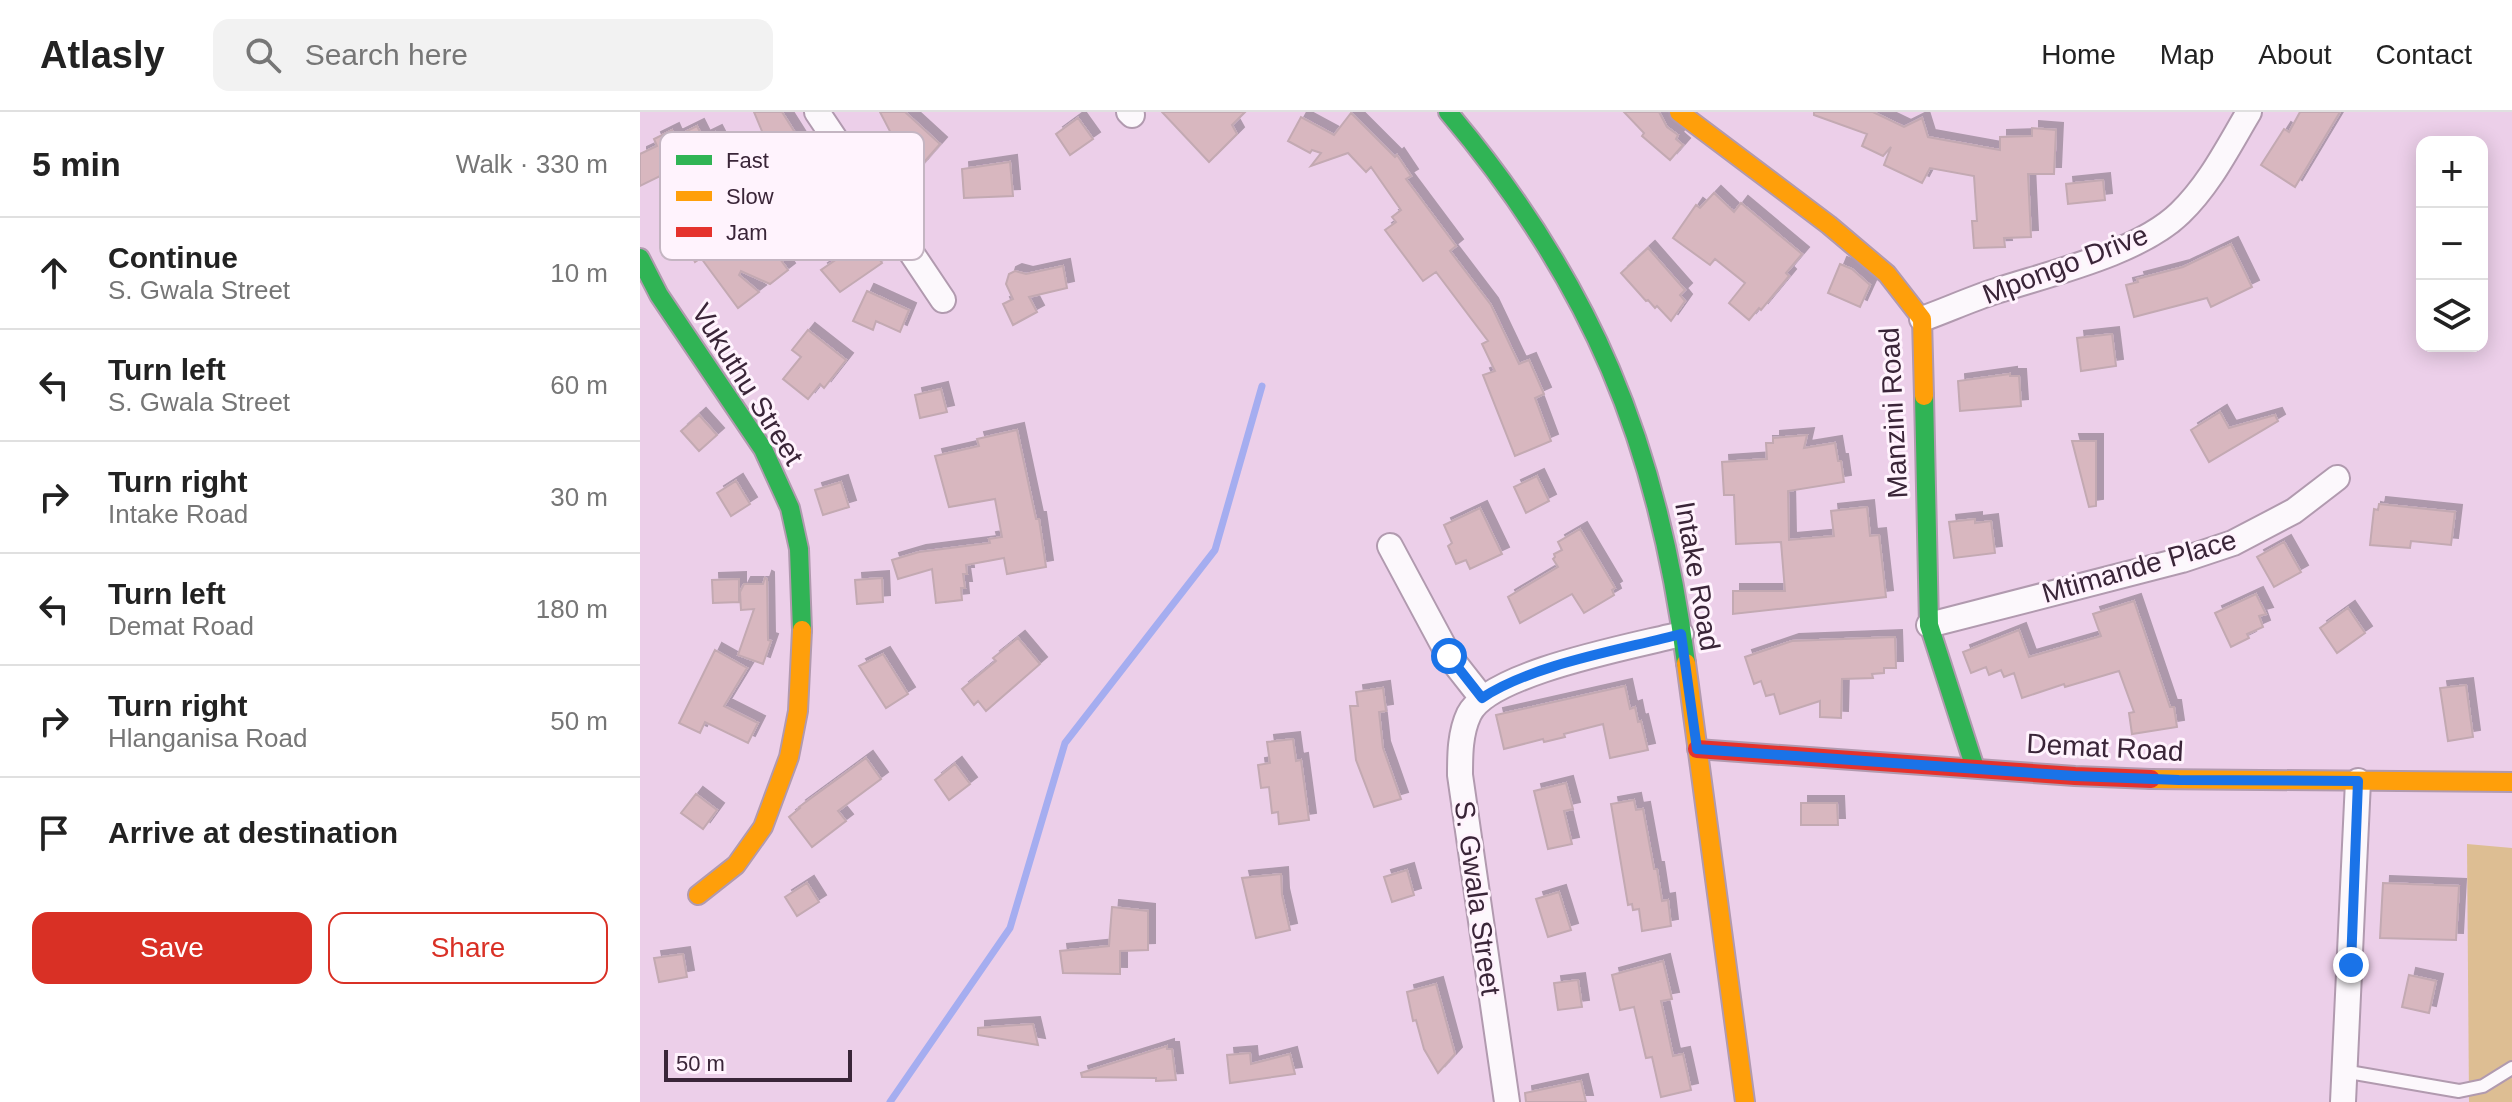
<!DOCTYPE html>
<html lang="en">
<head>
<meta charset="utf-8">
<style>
	body { margin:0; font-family:Helvetica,sans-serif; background:#f2f2f2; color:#222 }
	.controls { position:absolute; right:24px; top:24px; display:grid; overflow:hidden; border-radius:16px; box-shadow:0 4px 20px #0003 }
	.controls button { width:72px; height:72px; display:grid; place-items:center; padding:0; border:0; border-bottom:2px solid #e0e0e0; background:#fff; color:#222; font:40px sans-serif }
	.scale { position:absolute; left:24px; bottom:20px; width:188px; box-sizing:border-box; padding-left:8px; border:4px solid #3a2538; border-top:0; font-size:22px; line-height:28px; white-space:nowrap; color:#3a2538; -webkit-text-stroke:6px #fff3fd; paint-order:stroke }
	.stop { position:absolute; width:24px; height:24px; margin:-18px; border:6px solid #1a73e8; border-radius:50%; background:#fff }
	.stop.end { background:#1a73e8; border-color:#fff; box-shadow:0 2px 8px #0008 }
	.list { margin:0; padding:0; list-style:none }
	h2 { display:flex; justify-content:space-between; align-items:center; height:104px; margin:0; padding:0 32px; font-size:34px }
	h2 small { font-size:26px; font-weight:400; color:#767676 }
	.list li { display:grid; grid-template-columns:52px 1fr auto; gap:24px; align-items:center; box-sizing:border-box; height:112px; padding:0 32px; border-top:2px solid #e0e0e0 }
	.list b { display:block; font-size:30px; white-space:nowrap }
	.list p { margin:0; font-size:26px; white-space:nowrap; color:#767676 }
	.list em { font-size:26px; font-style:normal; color:#767676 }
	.actions { display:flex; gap:16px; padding:24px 32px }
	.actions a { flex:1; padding:18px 0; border:2px solid #d93025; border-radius:16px; text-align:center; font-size:28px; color:#d93025 }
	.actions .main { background:#d93025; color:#fff }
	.icon { flex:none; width:44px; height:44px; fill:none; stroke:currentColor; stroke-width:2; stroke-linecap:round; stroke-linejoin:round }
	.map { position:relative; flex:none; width:1872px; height:990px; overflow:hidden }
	header { display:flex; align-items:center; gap:48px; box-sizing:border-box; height:112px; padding:0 40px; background:#fff; border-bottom:2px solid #e0e0e0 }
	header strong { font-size:38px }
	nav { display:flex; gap:44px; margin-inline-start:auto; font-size:28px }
	.search { width:560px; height:72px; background:#f2f2f2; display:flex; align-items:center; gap:20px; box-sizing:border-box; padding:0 28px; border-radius:16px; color:#767676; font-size:30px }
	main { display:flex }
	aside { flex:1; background:#fff }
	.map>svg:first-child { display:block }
</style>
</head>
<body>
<header>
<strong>Atlasly</strong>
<div class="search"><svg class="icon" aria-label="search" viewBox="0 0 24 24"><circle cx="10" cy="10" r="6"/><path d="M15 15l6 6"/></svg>Search here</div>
<nav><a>Home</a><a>Map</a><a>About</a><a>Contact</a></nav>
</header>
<main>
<aside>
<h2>5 min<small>Walk · 330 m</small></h2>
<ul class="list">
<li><svg class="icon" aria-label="ahead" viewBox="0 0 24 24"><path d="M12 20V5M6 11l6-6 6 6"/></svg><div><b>Continue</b><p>S. Gwala Street</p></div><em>10 m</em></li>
<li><svg class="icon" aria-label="left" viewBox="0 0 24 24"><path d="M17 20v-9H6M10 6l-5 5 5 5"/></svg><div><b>Turn left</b><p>S. Gwala Street</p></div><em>60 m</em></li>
<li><svg class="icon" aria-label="right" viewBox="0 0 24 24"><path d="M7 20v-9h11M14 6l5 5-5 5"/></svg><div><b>Turn right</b><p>Intake Road</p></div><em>30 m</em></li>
<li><svg class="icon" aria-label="left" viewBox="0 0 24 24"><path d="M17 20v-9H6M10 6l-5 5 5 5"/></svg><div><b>Turn left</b><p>Demat Road</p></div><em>180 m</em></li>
<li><svg class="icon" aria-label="right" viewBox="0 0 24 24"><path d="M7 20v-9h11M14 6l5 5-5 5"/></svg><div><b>Turn right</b><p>Hlanganisa Road</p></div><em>50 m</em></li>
<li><svg class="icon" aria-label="arrive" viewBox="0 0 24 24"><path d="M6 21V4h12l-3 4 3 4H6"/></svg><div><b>Arrive at destination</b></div></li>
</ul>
<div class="actions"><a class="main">Save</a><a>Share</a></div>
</aside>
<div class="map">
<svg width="1872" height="990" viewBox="0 0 1872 990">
	<defs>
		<filter id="shadow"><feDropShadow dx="7" dy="-7" stdDeviation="0" flood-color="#0004"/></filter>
	</defs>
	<rect width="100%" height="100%" fill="#eccfe9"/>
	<!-- green -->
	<path fill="#ddbe93" d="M1827,732L1872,736V990H1829Z"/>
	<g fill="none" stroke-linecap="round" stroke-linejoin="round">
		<!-- stream -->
		<path stroke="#a5adf0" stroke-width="7" d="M250,990L370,816L425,631L575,438L622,274"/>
	</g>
	<!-- building -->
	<path fill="#d8b7bf" stroke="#c3a9b2" stroke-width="2" filter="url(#shadow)" d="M114,0H142L171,46L168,48L174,57L165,62L172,73L148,89L130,60L120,66L109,49L129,36Z
		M240,0H265L300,32L278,57L263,44L267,40L255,29Z
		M522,0H605L592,13L597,22L569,50Z
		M984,0H1019L1027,15L1038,23L1036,27L1043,33L1030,48L1002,24L1004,21Z
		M1174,0H1233L1264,15L1282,6L1288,25L1360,38V25L1392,24V16L1416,18L1414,62H1388L1391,125L1364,126L1365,135L1334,136L1332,109H1337L1334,64L1290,56L1282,71L1244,53L1251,35L1243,44L1222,34L1227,22L1174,3Z
		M1660,0H1700L1655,75L1621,53L1644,17L1649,20Z
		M711,1L755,45L757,43L771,64L766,67L816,134L810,139L851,193L879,252L889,248L904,282L895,286L911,329L875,344L843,263L855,259L842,232L848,229L796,160L783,169L745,118L756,110L752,105L761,98L731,55L726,60L708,41L671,54L681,41L672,38L670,41L648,29L661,5L694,23Z
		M438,6L453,27L430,43L416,22Z
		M57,14L63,26L75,20L88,45L56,61L92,133L117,115L148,158L130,172L101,159L99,163L119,180L98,196L61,146L55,150L39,119L45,116L42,108L46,106L24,62L0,74V42L17,34L14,27L32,18L35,25Z
		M370,50L373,84L324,86L322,57Z
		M1463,68L1465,88L1428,92L1426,72Z
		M1074,81L1094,100L1101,91L1162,142L1146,161L1149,164L1121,198L1119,196L1109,208L1089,191L1105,171L1075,147L1070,153L1033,126L1056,93L1060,96Z
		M226,127L242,151L200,180L181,158Z
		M1591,132L1612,175L1571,195L1567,186L1494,205L1486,173L1498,170L1497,167L1543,155Z
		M1008,136L1045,178L1040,183L1045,189L1031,209L1017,194L1015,196L1008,188L1006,189L981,161Z
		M1200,152L1212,157L1230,173L1220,195L1188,181Z
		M423,154L427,176L389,185L397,200L373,213L363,192L373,187L366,172L369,162L375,159L386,162Z
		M227,179L269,198L260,220L236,209L233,218L213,209Z
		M168,218L206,248L184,276L180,272L168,287L143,267L161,245L152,238Z
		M1472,222L1476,254L1441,259L1437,226Z
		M1370,262V264H1379L1381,294L1320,299L1318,269Z
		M301,277L307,300L280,306L275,283Z
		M1580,300L1589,316L1635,303L1638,309L1569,350L1551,318Z
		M59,303L77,323L59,339L41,319Z
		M377,318L396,407H399L406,455L367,462L364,446L326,453L327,462H323L325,476H321L322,488L296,491L292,457L258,467L252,448L279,440L350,431L349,427L362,425L355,387L309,395L295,344L339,334L337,327Z
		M1167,323L1164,336L1195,331L1198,349H1201L1204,370L1148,379L1149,428L1194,424L1191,399L1227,395L1230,424L1239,423L1246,485L1093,502V479H1145L1141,430L1096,432L1094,383H1084L1082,350L1127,347L1126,331H1133V326Z
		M1432,329H1456V394L1449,395Z
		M897,364L909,389L886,401L874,375Z
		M96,369L110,392L91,404L77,381Z
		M201,370L209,395L183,403L175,378Z
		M1739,392L1815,400L1811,433L1771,429L1770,436L1730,433L1734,397L1738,398Z
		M840,396L862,442L830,457L826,448L816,452L808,434L812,431L804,413Z
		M1335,407V411L1351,409L1355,441L1314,446L1309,410Z
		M940,417L975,476L972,478L974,483L944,501L932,482L880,511L868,485L918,455L913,447L915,445L914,442L922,438L918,430Z
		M1644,430L1661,460L1634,475L1617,445Z
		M125,466L127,467L128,528L131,529L123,552L98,543L114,497L101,498L100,480L104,472H123Z
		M242,466L243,490L217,492L215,468Z
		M99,467V490L73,491L72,468Z
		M1616,482L1626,502L1619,504L1623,515L1607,522L1609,526L1591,535L1575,501Z
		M1494,489L1530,595H1534L1537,615L1492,622L1489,601L1494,600L1479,559L1425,575L1424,572L1382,586L1374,561L1364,565L1361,558L1349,563L1346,555L1331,561L1323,540L1379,518L1389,545L1461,524L1453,502Z
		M1708,496L1725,521L1697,541L1680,516Z
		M1255,525L1256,556H1244V561L1232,562L1233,566L1202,567L1201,606L1180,605V589L1140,602L1134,582L1126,584L1121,569L1114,572L1105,545L1152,529Z
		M378,526L400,552L346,599L338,589L334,593L322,577L356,549L353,546Z
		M75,538L107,556L84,594L118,611L108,631L65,610L60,621L39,611Z
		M243,542L268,582L246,596L219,554Z
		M1826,573L1833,625L1808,629L1800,576Z
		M985,574L990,597L995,595L998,610L1001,609L1008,638L970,646L963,612L924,622L925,625L904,630L903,627L864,637L856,603Z
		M743,576L746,599L739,600L743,636L761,687L734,695L716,648L710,594H718L716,580Z
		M653,627L656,649L661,648L669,708L639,712L638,700L632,701L629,675L621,676L618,653L630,651L627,630Z
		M226,646L241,667L198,699L206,709L172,735L149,705L160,696L159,695Z
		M315,652L330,672L309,688L295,668Z
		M926,671L933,697L924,699L932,732L908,737L894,679Z
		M56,682L77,698L63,717L41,701Z
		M994,688L996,698L1003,697L1014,757H1017L1022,789L1028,788L1031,814L1002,819L999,797L993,798L992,792L988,793L971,692Z
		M1161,691H1197L1198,713H1161Z
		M767,758L774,783L752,790L744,765Z
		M641,762L642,783L650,818L616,826L602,766Z
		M167,771L179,790L157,804L145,785Z
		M1743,771L1819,774L1816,828L1740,826Z
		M919,780L931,818L908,825L896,787Z
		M472,795L508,799V838L480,839V862L423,861L420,839L469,834Z
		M43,842L47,865L19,870L14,846Z
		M1023,849L1032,887L1021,889L1033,944L1043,942L1051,978L1021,985L1012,945L1006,946L994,895L980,898L972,863Z
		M1769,863L1796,869L1789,901L1762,895Z
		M938,868L942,895L918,898L914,871Z
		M796,872L815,942L798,961L784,937L776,908L773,909L767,880Z
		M393,912L398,933L338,923V916Z
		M527,934V937H532L536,968L516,969V966L442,965L441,961Z
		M610,941L611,952L650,942L655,962L590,971L587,943Z
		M941,969L946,990H886L885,981Z"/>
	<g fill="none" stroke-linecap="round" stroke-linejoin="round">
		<defs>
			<path id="lane" d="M1703,959L1819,979L1843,974L1872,956"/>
			<path id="street" d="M177,0L303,188
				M489,0L492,3
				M1282,207C1307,198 1331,187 1356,179C1411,161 1499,141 1540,101C1570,72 1588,35 1609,0
				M750,434L809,544L842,586
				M1289,513L1542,448L1593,431L1654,399L1697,366
				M867,990L820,663C820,643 820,621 829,602C850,560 995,534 1041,522
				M1703,990L1718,669"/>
			<path id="fast" d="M808,0C951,169 1018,332 1046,551
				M0,146L19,183L123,337L150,396L159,437L162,518
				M1284,284L1289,513L1335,656"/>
			<path id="slow" d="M1039,0L1189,113L1247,162L1282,207L1284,284
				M1046,551L1105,990
				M1511,667L1872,670
				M58,783L96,753L123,715L149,645L158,599L162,518"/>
			<path id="jam" d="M1057,637L1435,664L1511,667"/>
		</defs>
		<!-- lane casing -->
		<use href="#lane" stroke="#b19aaf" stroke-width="16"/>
		<!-- street casing -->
		<use href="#street" stroke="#b19aaf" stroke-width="28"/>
		<!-- fast casing -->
		<use href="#fast" stroke="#b19aaf" stroke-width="22"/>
		<!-- slow casing -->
		<use href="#slow" stroke="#b19aaf" stroke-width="22"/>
		<!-- jam casing -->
		<use href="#jam" stroke="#b19aaf" stroke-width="22"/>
		<!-- lane -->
		<use href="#lane" stroke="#fcf8fc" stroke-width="12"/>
		<!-- street -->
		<use href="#street" stroke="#fcf8fc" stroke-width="24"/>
		<!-- fast -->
		<use href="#fast" stroke="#30b455" stroke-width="18"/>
		<!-- slow -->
		<use href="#slow" stroke="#ff9f0a" stroke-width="18"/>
		<!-- jam -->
		<use href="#jam" stroke="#e5322d" stroke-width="18"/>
	</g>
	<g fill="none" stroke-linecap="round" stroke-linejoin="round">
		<!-- route -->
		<path stroke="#1a73e8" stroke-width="10" d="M809,544L842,586C893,552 981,538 1041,522L1057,637L1435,664L1539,668L1718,669L1711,853"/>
	</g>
	<g text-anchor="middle" stroke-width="6" stroke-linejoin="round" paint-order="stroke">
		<!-- street labels -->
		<g font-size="28" fill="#3a2538" stroke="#fff3fd">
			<text transform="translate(1425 152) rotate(-21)" y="10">Mpongo Drive</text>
			<text transform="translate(108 272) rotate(58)" y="10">Vukuthu Street</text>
			<text transform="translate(1253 301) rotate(-93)" y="10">Manzini Road</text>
			<text transform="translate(1499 454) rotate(-16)" y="10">Mtimande Place</text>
			<text transform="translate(1058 464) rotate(80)" y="10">Intake Road</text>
			<text transform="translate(1465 635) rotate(3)" y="10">Demat Road</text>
			<text transform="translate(838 786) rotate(82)" y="10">S. Gwala Street</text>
		</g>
	</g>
	<!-- legend -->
	<rect x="20" y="20" width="264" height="128" rx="12" fill="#fff3fd" stroke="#c4b5c2" stroke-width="2"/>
	<rect x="36" y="43" width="36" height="10" fill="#30b455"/>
	<rect x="36" y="79" width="36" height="10" fill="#ff9f0a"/>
	<rect x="36" y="115" width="36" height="10" fill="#e5322d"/>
	<g font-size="22" fill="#3a2538">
		<text x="86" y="56">Fast</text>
		<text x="86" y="92">Slow</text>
		<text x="86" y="128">Jam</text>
	</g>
</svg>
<div class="controls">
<button>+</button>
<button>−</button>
<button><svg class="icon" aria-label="layers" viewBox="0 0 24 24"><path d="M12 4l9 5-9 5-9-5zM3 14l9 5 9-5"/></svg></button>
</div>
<div class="scale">50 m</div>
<div class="stop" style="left:809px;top:544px"></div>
<div class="stop end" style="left:1711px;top:853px"></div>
</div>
</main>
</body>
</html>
